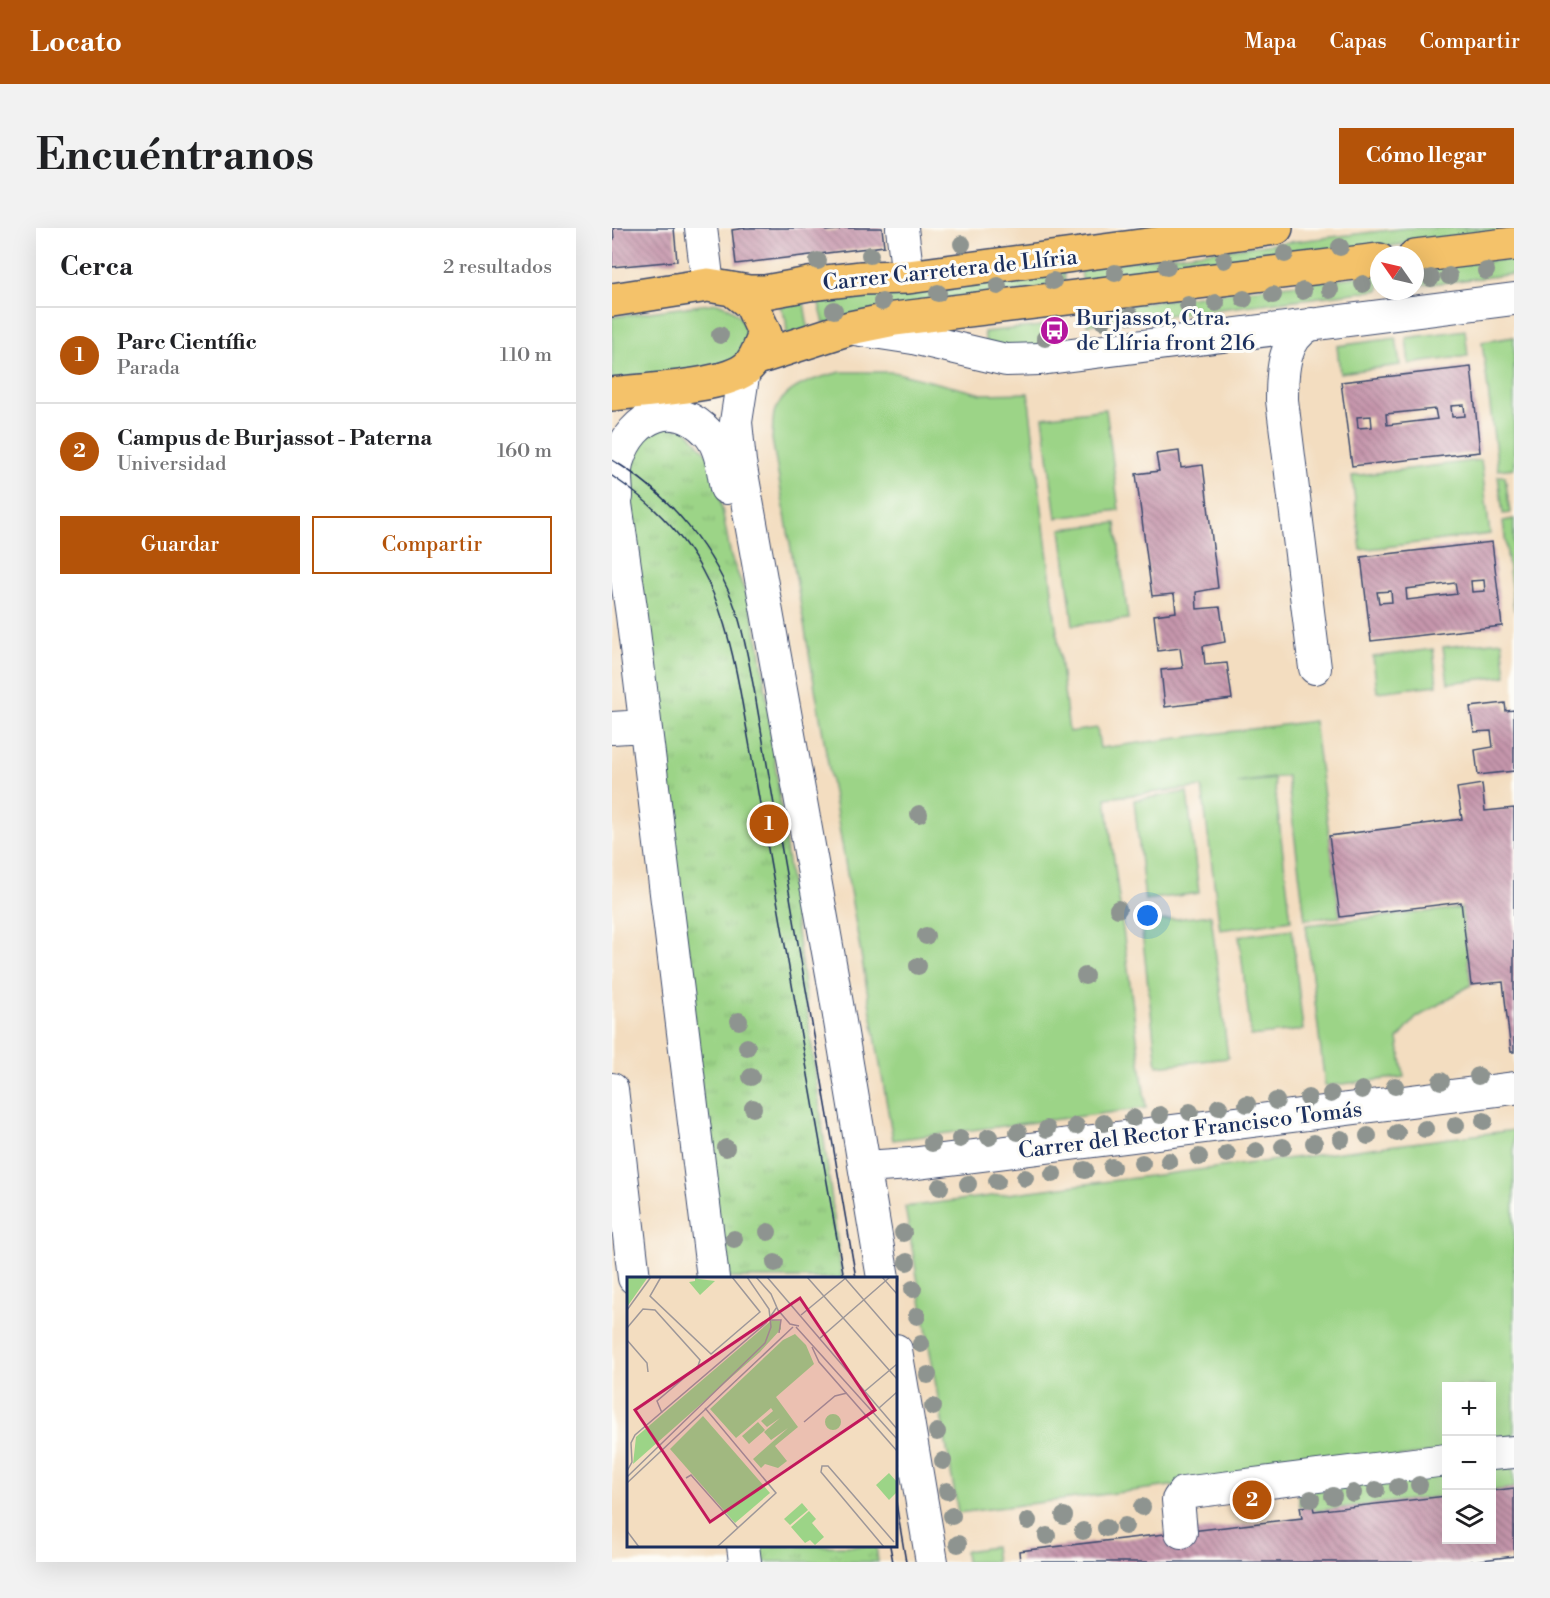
<!DOCTYPE html>
<html lang="es">
<head>
<meta charset="utf-8">
<style>
	body { margin:0; font-family:"Libre Bodoni",serif; background:#f2f2f2; color:#202124 }
	.controls { position:absolute; right:18px; bottom:18px; display:grid; overflow:hidden; border-radius:0px; box-shadow:0 6px 24px #0002 }
	.controls button { width:54px; height:54px; display:grid; place-items:center; padding:0; border:0; border-bottom:2px solid #e0e0e0; background:#fff; color:#202124; font:30px sans-serif }
	.compass { position:absolute; left:758px; top:18px; width:54px; height:54px; border-radius:50%; background:#fff; box-shadow:0 6px 24px #0002; rotate:304deg }
	.you { position:absolute; left:536px; top:688px; width:21px; height:21px; margin:-15px; border:4px solid #fff; border-radius:50%; background:#1a73e8; box-shadow:0 0 0 9px #1a73e833 }
	.badge { display:grid; place-items:center; width:39px; height:39px; border-radius:50%; background:#b45309; color:#fff; font-size:20px; font-weight:700 }
	.pin { position:absolute; translate:-50% -50%; border:3px solid #fff; box-shadow:0 2px 6px #0006 }
	.list { margin:0; padding:0; list-style:none }
	h2 { display:flex; justify-content:space-between; align-items:center; height:78px; margin:0; padding:0 24px; font-size:26px }
	h2 small { font-size:20px; font-weight:400; color:#757577 }
	.list li { display:grid; grid-template-columns:39px 1fr auto; gap:18px; align-items:center; box-sizing:border-box; height:96px; padding:0 24px; border-top:2px solid #e0e0e0 }
	.list b { display:block; font-size:22px; white-space:nowrap }
	.list p { margin:0; font-size:20px; white-space:nowrap; color:#757577 }
	.list em { font-size:20px; font-style:normal; color:#757577 }
	.actions { display:flex; gap:12px; padding:18px 24px }
	.actions a { flex:1; padding:14px 0; border:2px solid #b45309; border-radius:0px; text-align:center; font-size:21px; color:#b45309 }
	.actions .main { background:#b45309; color:#fff }
	.icon { flex:none; width:33px; height:33px; fill:none; stroke:currentColor; stroke-width:2; stroke-linecap:round; stroke-linejoin:round }
	.map { position:relative; flex:none; width:902px; height:1334px; overflow:hidden; border-radius:0px }
	header { display:flex; align-items:center; gap:36px; box-sizing:border-box; height:84px; padding:0 30px; background:#b45309; color:#fff }
	header strong { font-size:28px }
	nav { display:flex; gap:33px; margin-inline-start:auto; font-size:21px }
	.intro { display:flex; align-items:center; justify-content:space-between; box-sizing:border-box; height:144px; padding:0 36px }
	h1 { margin:0; font-size:42px }
	.button { padding:15px 27px; border-radius:0px; background:#b45309; color:#fff; font-size:21px; font-weight:700 }
	main { display:flex; gap:36px; padding:0 36px }
	aside { flex:1; background:#fff; border-radius:0px; box-shadow:0 6px 24px #0002 }
	.map>svg:first-child { display:block }
</style>
</head>
<body>
<header>
<strong>Locato</strong>
<nav><a>Mapa</a><a>Capas</a><a>Compartir</a></nav>
</header>
<div class="intro"><h1>Encuéntranos</h1><a class="button">Cómo llegar</a></div>
<main>
<aside>
<h2>Cerca<small>2 resultados</small></h2>
<ul class="list">
<li><span class="badge">1</span><div><b>Parc Científic</b><p>Parada</p></div><em>110 m</em></li>
<li><span class="badge">2</span><div><b>Campus de Burjassot - Paterna</b><p>Universidad</p></div><em>160 m</em></li>
</ul>
<div class="actions"><a class="main">Guardar</a><a>Compartir</a></div>
</aside>
<div class="map">
<svg width="902" height="1334" viewBox="0 0 902 1334">
	<defs>
		<pattern id="park-tufts" width="24" height="20" patternUnits="userSpaceOnUse" patternTransform="scale(1.5)"><rect width="24" height="20" fill="#9cd487"/><path d="M3 7l-1-3M5 7V3M7 7l1-3M15 17l-1-3M17 17v-4M19 17l1-3" fill="none" stroke="#86b677"/></pattern>
		<pattern id="building-back-hatch" width="6" height="6" patternUnits="userSpaceOnUse" patternTransform="scale(1.5)"><rect width="6" height="6" fill="#c696ac"/><path d="M-1 5l2 2M0 0l6 6M5-1l2 2" fill="none" stroke="#a07b8f"/></pattern>
	</defs>
	<rect width="100%" height="100%" fill="#fdfcf7"/>
	<filter id="ink" filterUnits="userSpaceOnUse"><feTurbulence type="fractalNoise" baseFrequency=".0167" numOctaves="2"/><feDisplacementMap in="SourceGraphic" scale="12" xChannelSelector="R" yChannelSelector="G"/><feConvolveMatrix kernelMatrix="1 2 1 2 8 2 1 2 1" color-interpolation-filters="sRGB"/></filter>
	<filter id="wash" filterUnits="userSpaceOnUse"><feTurbulence type="fractalNoise" baseFrequency=".008" numOctaves="4" result="noise"/><feDisplacementMap in="SourceGraphic" scale="24" xChannelSelector="R" yChannelSelector="G"/><feGaussianBlur stdDeviation="1.35" result="paint"/><feColorMatrix in="noise" values="0 0 0 0 0 0 0 0 0 0 0 0 0 0 0 0 0 1.4 0 .05"/><feComposite in="paint" operator="in"/></filter>
	<g filter="url(#wash)">
		<rect width="100%" height="100%" fill="#f3ddc0"/>
		<!-- green -->
		<path fill="#9cd487" stroke="#5c8272" stroke-width="1.5" d="M795,0H902V3L471,55L468,39Z
			M902,30V46L803,58V42Z
			M451,42L454,57L212,95L206,72Z
			M767,46V62L475,97L473,82Z
			M192,74L196,101L175,107L174,92L168,78Z
			M105,75C127,82 130,90 137,110L122,137L0,154V89Z
			M437,97L440,119L417,122L374,115L372,104Z
			M853,102L856,128L797,136L794,110Z
			M902,109V240L886,242L870,114Z
			M784,110L788,137L728,145L725,118Z
			M229,144H281L370,166L416,165L457,504L485,500L488,520L702,493L728,689L693,691L675,548L625,555L662,551L679,692L608,702L590,559L494,570L534,880L281,912L160,211C161,203 160,189 163,182C175,157 204,150 229,144Z
			M494,181L507,282L444,290L431,189Z
			M869,232L878,306L749,322L740,248Z
			M886,248H893L898,285L891,286Z
			M902,291V383L891,293Z
			M504,295L516,391L461,397L449,301Z
			M890,413L894,448L836,455L831,419Z
			M821,421L825,457L765,464L761,429Z
			M575,564L587,665L533,672L522,572Z
			M850,680L859,757L804,790L786,811L792,849L713,858L694,697Z
			M599,687L616,830L545,838L529,695Z
			M680,701L691,802L639,808L627,708Z
			M902,902V1215L880,1218L879,1158H834V1223L346,1285L293,979Z
			M901,1237L902,1260L880,1263L879,1240Z
			M834,1245V1268L702,1283L688,1279L686,1263Z
			M382,1319L384,1334H354L353,1323Z"/>
		<!-- park -->
		<path fill="url(#park-tufts)" stroke="#5c8272" stroke-width="1.5" d="M43,198L74,201L101,233L119,329L137,374L148,419L230,1050H113L16,269L18,222Z
			M145,1318H264L266,1334H147Z"/>
		<g id="blocks">
			<!-- building -->
			<path fill="url(#building-back-hatch)" fill-rule="evenodd" d="M1,0H62L65,33L0,39V11H2Z
				M134,0H213L214,3L227,2V0H270L272,18L124,36L120,2Z
				M859,139L868,224L740,238L729,154ZM852,177L853,188L840,189L839,178ZM823,181L825,191L775,197L774,186ZM759,188L760,199L746,200L745,189Z
				M567,223L569,240L591,237L606,360L584,364L585,381L608,379L613,414L591,418L593,437L615,435L620,471L553,479L549,442L571,440L568,420L546,423L542,387L564,384L562,366L540,368L524,246L547,243L544,226Z
				M880,314L890,398L759,413L749,329ZM872,352L873,363L860,364L859,353ZM843,355L845,366L795,372L794,361ZM779,363L780,374L767,375L765,364Z
				M893,475L894,483L902,482V543L866,547L863,522L881,519L879,503L862,504L858,479Z
				M870,556L873,583L902,580V824H899L891,754L859,757L849,674L728,689L717,608L850,591L845,560Z
				M902,1260V1328L854,1334H408L407,1323L690,1290L688,1279L701,1278L702,1283L834,1268V1312H879V1263Z"/>
		</g>
	</g>
	<g filter="url(#ink)">
		<use href="#blocks" fill-opacity="0" stroke="#3b496d" stroke-width="1.5"/>
		<g fill="none" stroke-linecap="round" stroke-linejoin="round">
			<defs>
				<path id="minor" d="M89,0L96,57
					M290,0L296,49
					M700,96C671,109 670,144 670,172L703,440
					M242,101L301,110L394,132L428,131L902,71
					M132,142L124,194L128,234L220,746L271,1050
					M0,248L20,387L101,1050
					M5,269C5,257 2,243 6,232C20,187 63,168 98,207C109,221 111,243 114,260
					M0,500L32,498
					M0,861L22,1050
					M253,939L298,936L902,860
					M284,1122L320,1334
					M879,1226L902,1224
					M569,1304L566,1272L571,1265L834,1232
					M131,1318L133,1334"/>
				<path id="major" d="M803,28L902,16
					M0,72L96,57L137,64H153L197,56L250,50L296,49L664,0
					M142,131L238,100L282,91L767,32
					M0,166C33,162 107,159 132,142C144,134 148,118 153,106L139,76L120,61"/>
			</defs>
			<!-- minor casing -->
			<use href="#minor" stroke="#3b496d" stroke-width="34"/>
			<!-- major casing -->
			<use href="#major" stroke="#3b496d" stroke-width="36"/>
			<!-- minor -->
			<use href="#minor" stroke="#fff" stroke-width="32"/>
			<!-- major -->
			<use href="#major" stroke="#f4c26a" stroke-width="33"/>
			<!-- tram -->
			<path stroke="#1b2f5e" stroke-width="1.5" d="M0,232C57,265 104,323 125,385C133,410 137,436 142,461L244,1050
				M0,248C85,305 110,366 128,463L232,1050
				M284,1275L294,1334
				M278,1318L281,1334"/>
		</g>
		<!-- trees -->
		<g fill="#8e9490">
			<circle cx="350" cy="16" r="9"/>
			<circle cx="728" cy="19" r="9"/>
			<circle cx="673" cy="26" r="9"/>
			<circle cx="258" cy="27" r="9"/>
			<circle cx="612" cy="32" r="9"/>
			<circle cx="206" cy="33" r="9"/>
			<circle cx="555" cy="39" r="9"/>
			<circle cx="874" cy="43" r="9"/>
			<circle cx="503" cy="45" r="9"/>
			<circle cx="837" cy="48" r="9"/>
			<circle cx="819" cy="50" r="9"/>
			<circle cx="441" cy="53" r="9"/>
			<circle cx="751" cy="56" r="9"/>
			<circle cx="386" cy="58" r="9"/>
			<circle cx="718" cy="62" r="9"/>
			<circle cx="691" cy="63" r="9"/>
			<circle cx="326" cy="65" r="9"/>
			<circle cx="661" cy="67" r="9"/>
			<circle cx="632" cy="71" r="9"/>
			<circle cx="270" cy="74" r="9"/>
			<circle cx="604" cy="75" r="9"/>
			<circle cx="576" cy="77" r="9"/>
			<circle cx="222" cy="82" r="9"/>
			<circle cx="519" cy="88" r="9"/>
			<circle cx="491" cy="93" r="9"/>
			<circle cx="108" cy="107" r="9"/>
			<circle cx="433" cy="110" r="9"/>
			<circle cx="307" cy="586" r="9"/>
			<circle cx="506" cy="681" r="9"/>
			<circle cx="314" cy="708" r="9"/>
			<circle cx="306" cy="738" r="9"/>
			<circle cx="473" cy="748" r="9"/>
			<circle cx="127" cy="793" r="9"/>
			<circle cx="135" cy="819" r="9"/>
			<circle cx="866" cy="848" r="9"/>
			<circle cx="139" cy="849" r="9"/>
			<circle cx="829" cy="853" r="9"/>
			<circle cx="783" cy="858" r="9"/>
			<circle cx="750" cy="862" r="9"/>
			<circle cx="719" cy="866" r="9"/>
			<circle cx="696" cy="870" r="9"/>
			<circle cx="664" cy="873" r="9"/>
			<circle cx="635" cy="876" r="9"/>
			<circle cx="607" cy="879" r="9"/>
			<circle cx="141" cy="880" r="9"/>
			<circle cx="578" cy="884" r="9"/>
			<circle cx="548" cy="887" r="9"/>
			<circle cx="521" cy="890" r="9"/>
			<circle cx="872" cy="893" r="9"/>
			<circle cx="492" cy="895" r="9"/>
			<circle cx="844" cy="897" r="9"/>
			<circle cx="464" cy="898" r="9"/>
			<circle cx="435" cy="901" r="9"/>
			<circle cx="813" cy="901" r="9"/>
			<circle cx="406" cy="904" r="9"/>
			<circle cx="785" cy="905" r="9"/>
			<circle cx="756" cy="908" r="9"/>
			<circle cx="377" cy="909" r="9"/>
			<circle cx="348" cy="911" r="9"/>
			<circle cx="729" cy="911" r="9"/>
			<circle cx="320" cy="915" r="9"/>
			<circle cx="702" cy="915" r="9"/>
			<circle cx="671" cy="919" r="9"/>
			<circle cx="114" cy="920" r="9"/>
			<circle cx="644" cy="923" r="9"/>
			<circle cx="615" cy="926" r="9"/>
			<circle cx="587" cy="929" r="9"/>
			<circle cx="557" cy="933" r="9"/>
			<circle cx="530" cy="935" r="9"/>
			<circle cx="500" cy="939" r="9"/>
			<circle cx="473" cy="942" r="9"/>
			<circle cx="441" cy="946" r="9"/>
			<circle cx="413" cy="950" r="9"/>
			<circle cx="385" cy="953" r="9"/>
			<circle cx="356" cy="956" r="9"/>
			<circle cx="328" cy="959" r="9"/>
			<circle cx="156" cy="1004" r="9"/>
			<circle cx="291" cy="1005" r="9"/>
			<circle cx="122" cy="1011" r="9"/>
			<circle cx="295" cy="1034" r="9"/>
			<circle cx="163" cy="1035" r="9"/>
			<circle cx="301" cy="1061" r="9"/>
			<circle cx="305" cy="1088" r="9"/>
			<circle cx="309" cy="1116" r="9"/>
			<circle cx="316" cy="1147" r="9"/>
			<circle cx="321" cy="1179" r="9"/>
			<circle cx="325" cy="1204" r="9"/>
			<circle cx="331" cy="1233" r="9"/>
			<circle cx="807" cy="1257" r="9"/>
			<circle cx="786" cy="1259" r="9"/>
			<circle cx="764" cy="1262" r="9"/>
			<circle cx="335" cy="1263" r="9"/>
			<circle cx="741" cy="1265" r="9"/>
			<circle cx="721" cy="1268" r="9"/>
			<circle cx="699" cy="1271" r="9"/>
			<circle cx="530" cy="1279" r="9"/>
			<circle cx="340" cy="1288" r="9"/>
			<circle cx="452" cy="1288" r="9"/>
			<circle cx="416" cy="1293" r="9"/>
			<circle cx="513" cy="1298" r="9"/>
			<circle cx="494" cy="1300" r="9"/>
			<circle cx="471" cy="1303" r="9"/>
			<circle cx="435" cy="1308" r="9"/>
			<circle cx="346" cy="1316" r="9"/>
		</g>
	</g>
	<!-- icons -->
	<defs>
		<symbol id="bus-disc" viewBox="-11 -11 22 22"><circle r="9.5" fill="#b5179e" stroke="#fdfcf7"/><path d="M-5-6H5V4H4V6H2V4H-2V6H-4V4H-5ZM-3.5-4V0h7V-4ZM-3.5 1.2v1.5H-2V1.2ZM2 1.2v1.5H3.5V1.2Z" fill="#fff"/></symbol>
	</defs>
	<g fill-rule="evenodd">
		<use href="#bus-disc" x="426" y="86" width="33" height="33"/>
	</g>
	<g text-anchor="middle" stroke-width="6" stroke-linejoin="round" paint-order="stroke">
		<!-- street labels -->
		<g font-size="22" fill="#1b2f5e" stroke="#fdfcf7">
			<text transform="translate(338 41) rotate(-6)" y="8">Carrer Carretera de Llíria</text>
			<text transform="translate(578 901) rotate(-7)" y="8">Carrer del Rector Francisco Tomás</text>
		</g>
		<!-- poi labels -->
		<g font-size="22" fill="#1b2f5e" stroke="#fdfcf7" text-anchor="start">
			<text x="464" y="97">Burjassot, Ctra.<tspan x="464" dy="25">de Llíria front 216</tspan></text>
		</g>
	</g>
	<!-- overview -->
	<g transform="translate(15 1049)">
		<rect width="270" height="270" fill="#f3ddc0"/>
		<path d="M68,0L72,2L88,4L73,18L62,5L68,4ZM168,57L179,68L187,87L149,120L171,150L148,169L160,184L151,191L138,187L134,191L126,182L161,151L144,163L137,155L153,141L140,150L134,144L146,134L144,131L109,161L83,132L156,63ZM198 145a8 8 0 1 1 16 0a8 8 0 1 1-16 0ZM76,139L143,216L108,246L43,172ZM131,145L138,153L122,167L115,159ZM262,196L270,205V215L262,223L249,208ZM175,226L181,233L163,248L157,242ZM182,234L189,242L185,246L197,260L188,268L183,263L178,266L164,250Z" fill="#9cd487"/>
		<path d="M0,0H21L0,30ZM145,43L153,44L154,52L133,75L6,187L9,160Z" fill="#9cd487"/>
		<path fill="none" stroke="#9d9799" stroke-width="1.5" d="M34,0L23,19L84,77L133,35L105,0M129,0L144,17L151,33L163,47L172,49M140,0L270,152M180,0L270,102M217,0L270,61M255,0L270,17M0,33L24,0M174,38L220,0M142,43H154L152,56M169,50L270,162M0,51L16,32L28,33L73,83L71,89L30,124L35,136M192,62L263,0M0,63L20,86L21,95M185,70L192,85L270,174M238,114L270,87M78,131L149,216L90,270M252,131L270,115M177,145L208,119L220,116M0,194L5,185L4,166L8,158L139,46L150,30M0,200L138,66L144,50L142,32L120,0M59,201L64,198L111,251M0,206L166,50M0,254L12,270M257,270L194,195L195,189H201L267,265"/>
		<path fill="#c2185b" fill-opacity="0.15" stroke="#c2185b" stroke-width="3" d="M173,21L248,133L83,245L8,133Z"/>
		<rect width="270" height="270" fill="none" stroke="#1b2f5e" stroke-width="3"/>
	</g>
</svg>
<div class="controls">
<button>+</button>
<button>−</button>
<button><svg class="icon" aria-label="layers" viewBox="0 0 24 24"><path d="M12 4l9 5-9 5-9-5zM3 14l9 5 9-5"/></svg></button>
</div>
<svg class="compass" viewBox="-18 -18 36 36"><path d="M0-13l5 13h-10z" fill="#e53935"/><path d="M0 13l5-13h-10z" fill="#757577"/></svg>
<div class="you"></div>
<div class="pin badge" style="left:157px;top:596px">1</div>
<div class="pin badge" style="left:640px;top:1272px">2</div>
</div>
</main>
</body>
</html>
